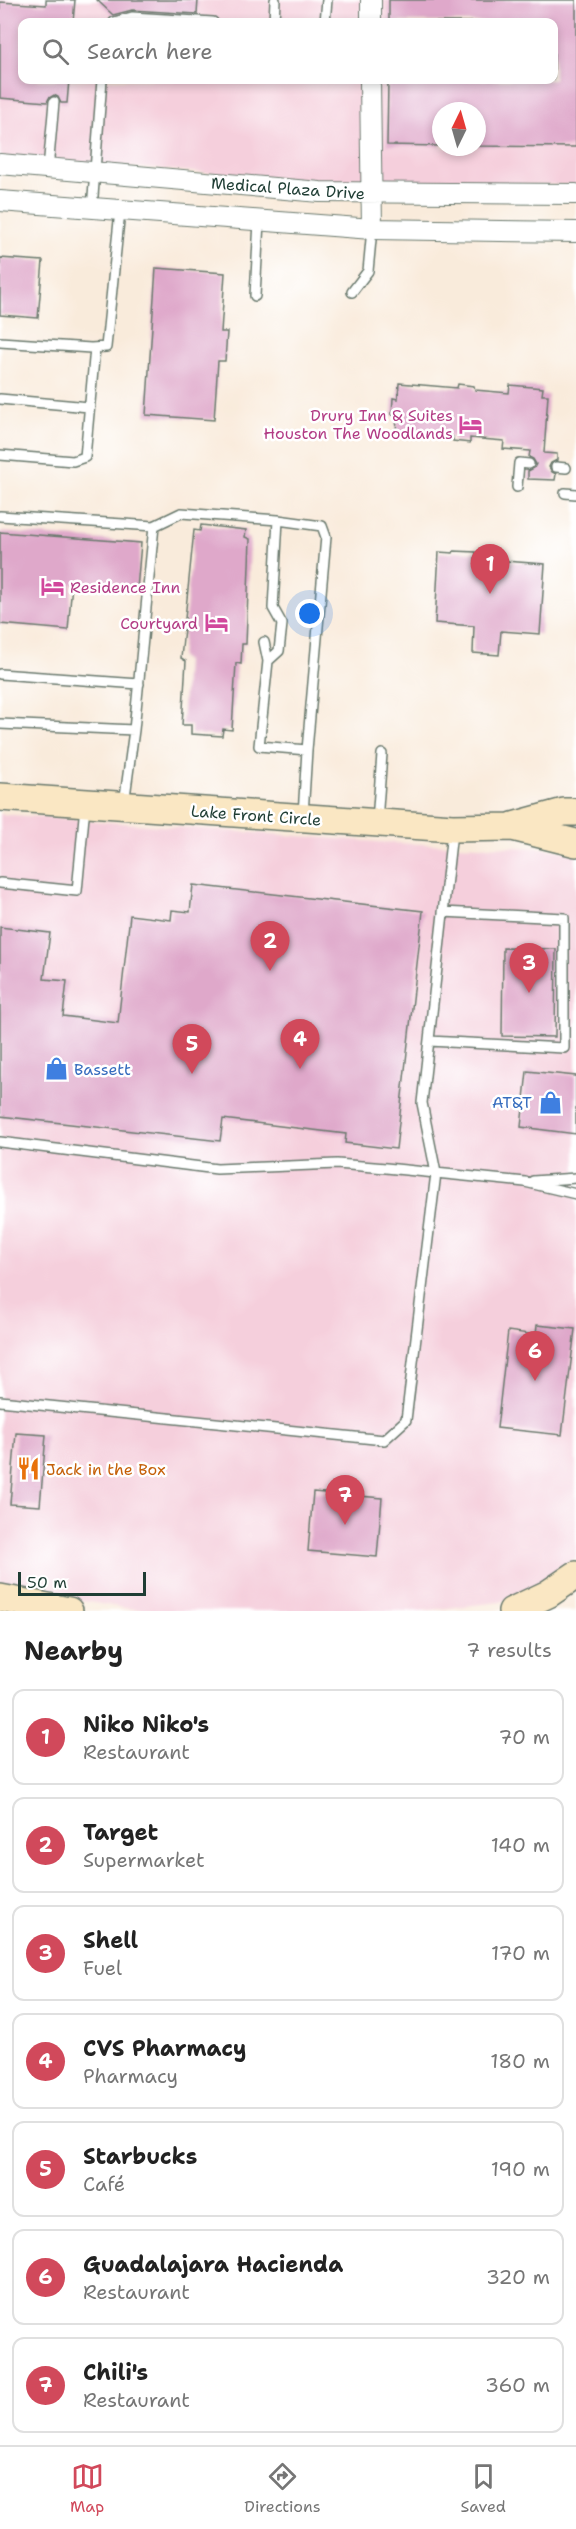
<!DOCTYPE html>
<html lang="en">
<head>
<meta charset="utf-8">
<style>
	body { margin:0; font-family:"Shantell Sans",sans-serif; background:#f2f2f2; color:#222 }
	.compass { position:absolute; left:432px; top:102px; width:54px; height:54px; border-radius:50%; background:#fff; box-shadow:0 3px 9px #0003; rotate:5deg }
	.scale { position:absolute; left:18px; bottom:15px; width:128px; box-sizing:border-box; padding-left:6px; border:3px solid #1f3d34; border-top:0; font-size:16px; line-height:21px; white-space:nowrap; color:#1f3d34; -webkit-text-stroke:4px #fff; paint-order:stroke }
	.you { position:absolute; left:310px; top:614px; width:21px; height:21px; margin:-15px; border:4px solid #fff; border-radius:50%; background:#1a73e8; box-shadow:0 0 0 9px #1a73e833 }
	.badge { display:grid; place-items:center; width:39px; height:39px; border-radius:50%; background:#d1495b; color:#fff; font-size:20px; font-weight:700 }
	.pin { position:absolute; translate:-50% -50px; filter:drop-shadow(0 2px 3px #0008) }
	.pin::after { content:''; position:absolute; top:32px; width:21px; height:18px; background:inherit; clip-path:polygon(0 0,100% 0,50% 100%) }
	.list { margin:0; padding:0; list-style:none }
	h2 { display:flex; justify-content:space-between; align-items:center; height:78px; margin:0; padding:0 24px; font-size:26px }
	h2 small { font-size:20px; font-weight:400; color:#767676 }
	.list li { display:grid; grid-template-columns:39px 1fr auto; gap:18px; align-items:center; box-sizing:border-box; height:96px; margin:0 12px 12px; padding:0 12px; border:2px solid #e0e0e0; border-radius:12px }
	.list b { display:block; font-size:22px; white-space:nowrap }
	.list p { margin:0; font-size:20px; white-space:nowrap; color:#767676 }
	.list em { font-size:20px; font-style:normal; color:#767676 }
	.icon { flex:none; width:33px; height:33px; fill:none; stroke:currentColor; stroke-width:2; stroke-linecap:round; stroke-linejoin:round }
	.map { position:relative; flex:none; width:576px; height:1611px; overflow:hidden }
	.search { position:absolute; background:#fff; box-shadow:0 3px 9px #0003; left:18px; right:18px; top:18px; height:66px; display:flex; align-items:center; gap:15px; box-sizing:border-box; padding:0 21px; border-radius:12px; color:#767676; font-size:22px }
	.sheet { height:834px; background:#fff }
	nav { display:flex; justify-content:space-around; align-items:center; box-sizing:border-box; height:84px; border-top:2px solid #e0e0e0; background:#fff; font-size:16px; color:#767676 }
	nav a { display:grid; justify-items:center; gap:3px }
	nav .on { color:#d1495b }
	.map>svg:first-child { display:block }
</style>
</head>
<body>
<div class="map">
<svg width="576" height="1611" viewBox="0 0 576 1611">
	<rect width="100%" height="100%" fill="#fff"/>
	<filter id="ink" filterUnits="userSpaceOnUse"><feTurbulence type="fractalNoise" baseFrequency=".0167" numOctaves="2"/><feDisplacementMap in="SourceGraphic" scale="12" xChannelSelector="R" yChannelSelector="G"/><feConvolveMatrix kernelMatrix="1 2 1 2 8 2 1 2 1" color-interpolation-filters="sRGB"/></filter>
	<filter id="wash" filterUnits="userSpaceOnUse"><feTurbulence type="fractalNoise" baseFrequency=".008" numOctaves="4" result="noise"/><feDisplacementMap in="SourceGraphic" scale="24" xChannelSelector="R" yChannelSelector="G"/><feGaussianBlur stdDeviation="1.35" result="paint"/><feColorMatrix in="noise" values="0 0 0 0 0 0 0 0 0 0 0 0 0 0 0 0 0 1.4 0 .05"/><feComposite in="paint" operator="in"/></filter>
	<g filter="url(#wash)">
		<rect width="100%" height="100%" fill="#f9ebdb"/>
		<!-- built -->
		<path fill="#f5cfdc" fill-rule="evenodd" d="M0,0H576V185L333,183L0,157ZM22,22H554V80H22ZM441,111H477V147H441Z
			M0,814L393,843L539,848L576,853V1557L541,1587L500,1602L421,1611H155L125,1608L0,1587Z"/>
		<g id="blocks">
			<!-- building -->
			<path fill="#dfa8ca" d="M46,0H75L73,22H22V80H69L67,103H61L58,97L54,95L49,98L47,102L0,98V2L46,5Z
				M97,0H198L197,14L132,10L113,15Z
				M389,0H576V147L477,146V111H441V146L387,145L388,80H554V22H389Z
				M0,258L43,261L38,318L0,315Z
				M156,268L225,273L221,332H227L225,361H218L214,420L146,415Z
				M399,383L457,388L458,384L474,386L475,390L509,393L510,385L543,388L542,395H548L544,453L557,454V460L551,463L549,467L552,472L556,474L555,480L528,479V471L534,468L536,464L533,459L529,457L530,451L503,449L504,441L470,438V443L453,441V437L396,433L397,416L392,415L393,398L398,399Z
				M201,525L246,530L245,537L250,539L246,644H242L241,664L236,663L232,730L223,729L222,736L191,734V725H182L186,661L181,658L194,530L200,531Z
				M0,532L141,543L137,589L72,584L68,630L0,624Z
				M454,551L476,552L475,559L545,564L540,634L501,631L499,655L473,653L474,626L435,623L439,552L453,553Z
				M193,885L423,911L396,1149L345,1143L346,1134L223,1119L220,1141L0,1116V927L50,933L44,979L67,981L63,1016L118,1023L130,915L171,920L172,910L190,912Z
				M503,948L556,949L555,1037L502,1036Z
				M527,1071L576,1076V1134L521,1127Z
				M537,1325L575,1329L562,1435L497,1428L508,1331L536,1335Z
				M16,1433L46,1435L40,1506L10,1504Z
				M313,1492L382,1498L377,1557L308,1551Z"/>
		</g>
	</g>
	<g filter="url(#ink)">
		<use href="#blocks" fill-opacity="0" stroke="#6b7a6e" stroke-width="1.5"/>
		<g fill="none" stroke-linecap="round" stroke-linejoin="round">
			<defs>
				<path id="lane" d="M114,22L132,17L213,22
					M274,22L275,0
					M325,22L327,0
					M48,169L54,102
					M92,209L102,80
					M352,292L368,271L372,229
					M255,296L259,221
					M0,342L91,348L106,347L120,211
					M0,399L89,407
					M0,455L73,461L85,457L95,348
					M556,467L566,468
					M517,487L519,463L529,464
					M565,493L576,494
					M0,516L154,526
					M278,520L322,526L326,537L307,750
					M264,642L268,661
					M0,674L139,684
					M0,724L134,730
					M124,804L134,730L154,526L181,513L278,520L273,608L282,624L279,651L268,661L259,746L307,750L303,815
					M377,821L382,754
					M0,883L77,891L85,806
					M429,1041L564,1048V918L443,912
					M0,1142L217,1169L337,1164L386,1168L525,1182L576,1194
					M533,1181L576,1178
					M0,1401L384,1440L406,1420L436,1173L422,1103L452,832"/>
				<path id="street" d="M371,22V0
					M370,80L372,229
					M0,164L320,192L576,194
					M0,201L372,229L576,232"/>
				<path id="secondary" d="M0,797L453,828L512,827L576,843
					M513,826L564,812H576
					M0,1598L69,1611
					M512,1611L548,1594L576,1575"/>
			</defs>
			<!-- lane casing -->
			<use href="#lane" stroke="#6b7a6e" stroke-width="12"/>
			<!-- street casing -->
			<use href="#street" stroke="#6b7a6e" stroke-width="22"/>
			<!-- secondary casing -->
			<use href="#secondary" stroke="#6b7a6e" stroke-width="30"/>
			<!-- lane -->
			<use href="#lane" stroke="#fff" stroke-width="9"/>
			<!-- street -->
			<use href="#street" stroke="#fff" stroke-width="20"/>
			<!-- secondary -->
			<use href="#secondary" stroke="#fae7c3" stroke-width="27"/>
		</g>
	</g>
	<!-- icons -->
	<defs>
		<symbol id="hotel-bare" viewBox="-9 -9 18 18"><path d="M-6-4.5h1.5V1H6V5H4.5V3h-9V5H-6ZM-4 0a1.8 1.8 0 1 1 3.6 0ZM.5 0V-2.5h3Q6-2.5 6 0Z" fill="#d1479c" stroke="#fff" stroke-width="2.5" paint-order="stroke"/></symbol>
		<symbol id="shop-bare" viewBox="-9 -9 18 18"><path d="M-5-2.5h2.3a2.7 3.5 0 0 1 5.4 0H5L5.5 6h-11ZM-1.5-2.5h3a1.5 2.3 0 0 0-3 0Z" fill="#3f7fe0" stroke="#fff" stroke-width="2.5" paint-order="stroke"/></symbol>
		<symbol id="restaurant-bare" viewBox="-9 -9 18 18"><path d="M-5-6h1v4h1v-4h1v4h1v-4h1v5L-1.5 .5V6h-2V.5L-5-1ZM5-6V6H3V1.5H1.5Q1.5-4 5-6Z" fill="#e8710a" stroke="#fff" stroke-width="2.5" paint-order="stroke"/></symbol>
	</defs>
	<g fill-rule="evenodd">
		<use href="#hotel-bare" x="454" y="408" width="33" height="33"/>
		<use href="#hotel-bare" x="36" y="570" width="33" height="33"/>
		<use href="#hotel-bare" x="200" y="606" width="33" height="33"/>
		<use href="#shop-bare" x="40" y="1052" width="33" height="33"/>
		<use href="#shop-bare" x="534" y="1086" width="33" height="33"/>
		<use href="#restaurant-bare" x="12" y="1452" width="33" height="33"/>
	</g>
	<g text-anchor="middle" stroke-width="5" stroke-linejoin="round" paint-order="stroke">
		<!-- street labels -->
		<g font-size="16" fill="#1f3d34" stroke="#fff">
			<text transform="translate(288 188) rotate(4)" y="6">Medical Plaza Drive</text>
			<text transform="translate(256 815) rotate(4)" y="6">Lake Front Circle</text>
		</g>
		<!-- hotel labels -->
		<g font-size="16" fill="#b23c85" stroke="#fff" text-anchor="end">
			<text x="453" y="421">Drury Inn &amp; Suites<tspan x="453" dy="18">Houston The Woodlands</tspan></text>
			<text x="70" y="593" text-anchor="start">Residence Inn</text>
			<text x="198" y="629">Courtyard</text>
		</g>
		<!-- shop labels -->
		<g font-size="16" fill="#366cbe" stroke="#fff" text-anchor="start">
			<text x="74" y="1075">Bassett</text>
			<text x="532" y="1108" text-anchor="end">AT&amp;T</text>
		</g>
		<!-- food labels -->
		<g font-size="16" fill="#c56008" stroke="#fff" text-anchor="start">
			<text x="46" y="1475">Jack in the Box</text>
		</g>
	</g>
</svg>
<svg class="compass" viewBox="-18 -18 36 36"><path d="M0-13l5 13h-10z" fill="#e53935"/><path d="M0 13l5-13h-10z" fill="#767676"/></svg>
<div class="scale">50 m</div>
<div class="you"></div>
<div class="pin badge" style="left:490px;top:594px">1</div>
<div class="pin badge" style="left:270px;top:971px">2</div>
<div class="pin badge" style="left:529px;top:993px">3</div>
<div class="pin badge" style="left:300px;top:1069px">4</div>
<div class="pin badge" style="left:192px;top:1074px">5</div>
<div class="pin badge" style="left:535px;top:1381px">6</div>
<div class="pin badge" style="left:345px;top:1525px">7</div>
<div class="search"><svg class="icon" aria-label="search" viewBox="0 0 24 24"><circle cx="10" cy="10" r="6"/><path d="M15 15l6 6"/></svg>Search here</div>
</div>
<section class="sheet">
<h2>Nearby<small>7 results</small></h2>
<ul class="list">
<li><span class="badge">1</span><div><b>Niko Niko's</b><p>Restaurant</p></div><em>70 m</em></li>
<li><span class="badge">2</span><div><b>Target</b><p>Supermarket</p></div><em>140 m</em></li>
<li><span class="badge">3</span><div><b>Shell</b><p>Fuel</p></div><em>170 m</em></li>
<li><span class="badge">4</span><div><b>CVS Pharmacy</b><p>Pharmacy</p></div><em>180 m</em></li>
<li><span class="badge">5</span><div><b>Starbucks</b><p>Café</p></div><em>190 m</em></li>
<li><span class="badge">6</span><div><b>Guadalajara Hacienda</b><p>Restaurant</p></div><em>320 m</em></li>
<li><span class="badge">7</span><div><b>Chili's</b><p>Restaurant</p></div><em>360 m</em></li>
</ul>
</section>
<nav>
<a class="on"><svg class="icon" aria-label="map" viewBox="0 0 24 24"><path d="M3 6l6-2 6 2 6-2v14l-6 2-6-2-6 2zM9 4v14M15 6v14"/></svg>Map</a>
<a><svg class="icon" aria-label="directions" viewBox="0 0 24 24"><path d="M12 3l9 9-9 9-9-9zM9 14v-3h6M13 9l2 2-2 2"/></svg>Directions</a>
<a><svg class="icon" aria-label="saved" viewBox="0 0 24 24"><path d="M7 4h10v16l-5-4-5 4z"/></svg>Saved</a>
</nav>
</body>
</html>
